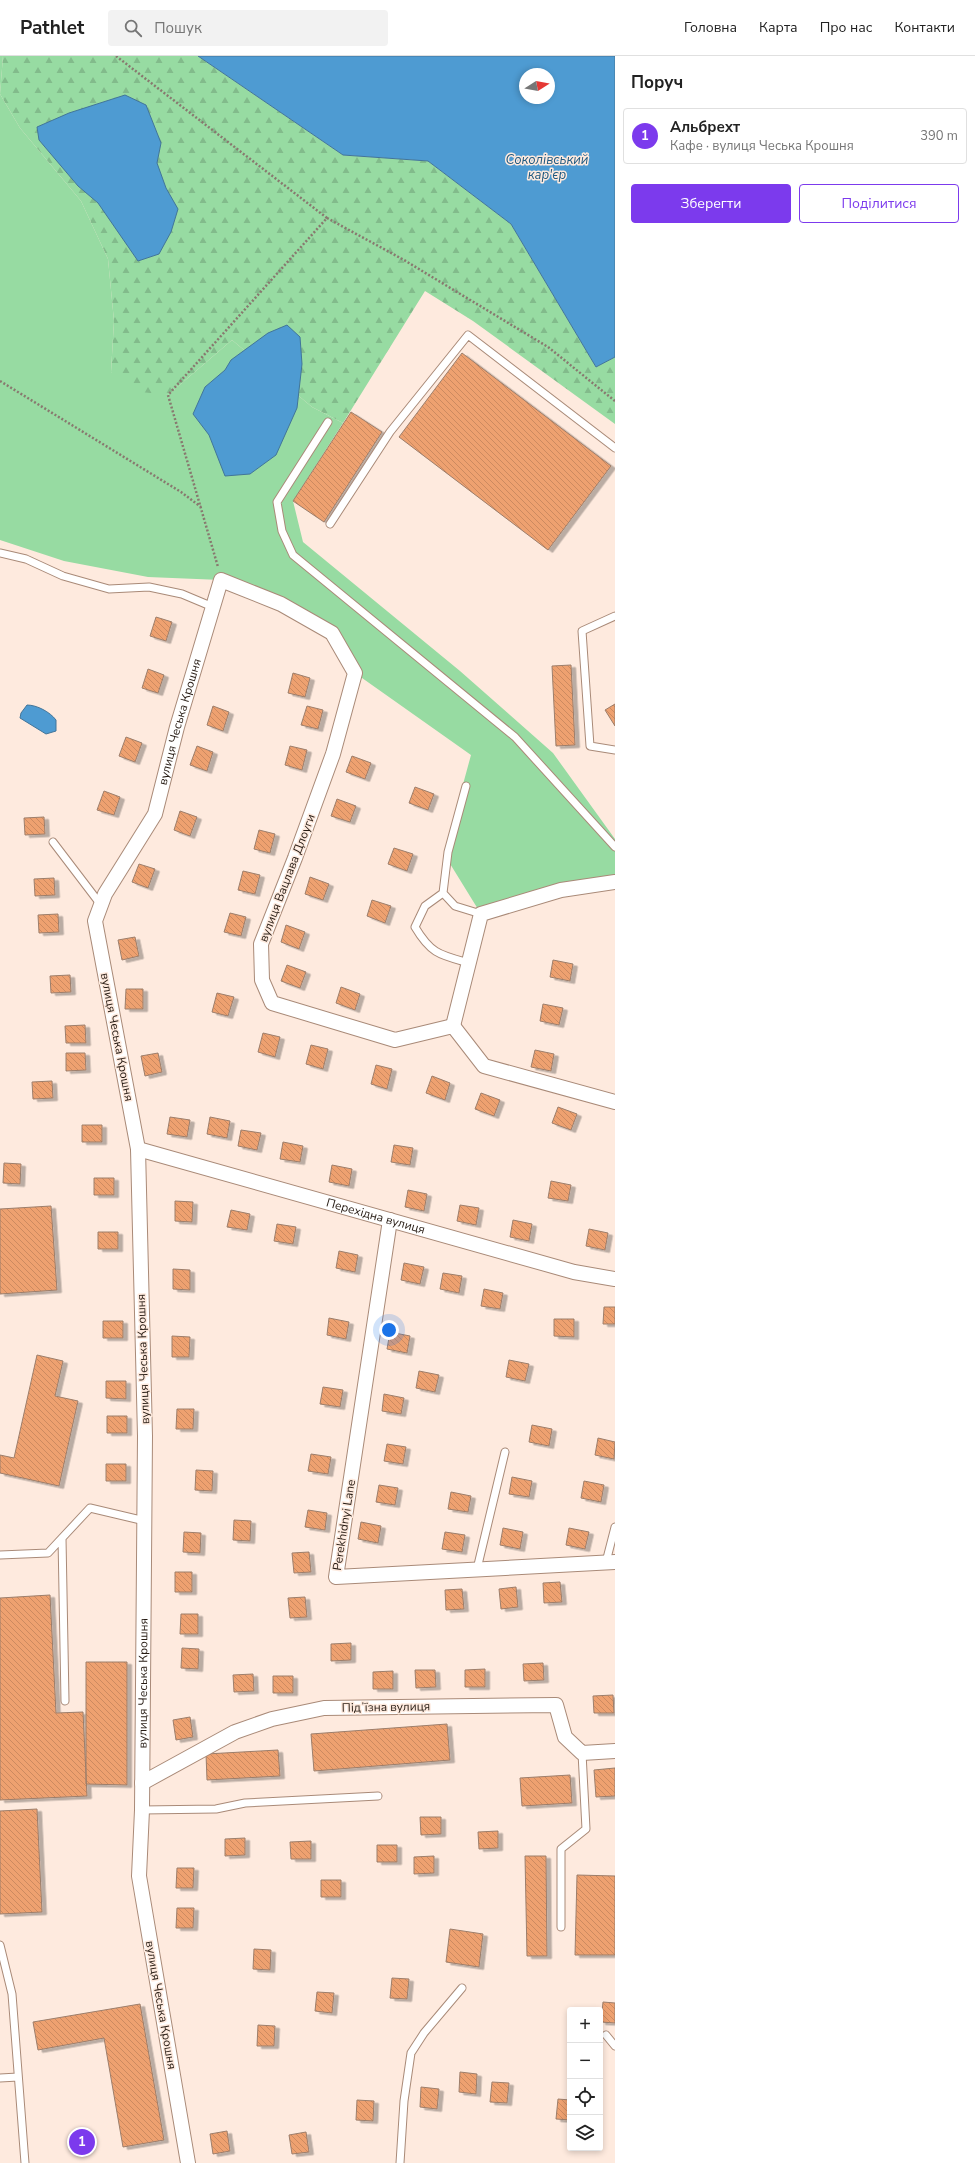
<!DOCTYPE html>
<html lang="uk">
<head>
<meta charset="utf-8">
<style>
	body { margin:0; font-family:"Nunito Sans",sans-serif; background:#f2f2f2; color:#222 }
	.controls { position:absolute; right:12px; bottom:12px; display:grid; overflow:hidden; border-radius:4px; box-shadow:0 2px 6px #0003 }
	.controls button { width:36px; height:36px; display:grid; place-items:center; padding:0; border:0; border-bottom:1px solid #e0e0e0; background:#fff; color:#222; font:20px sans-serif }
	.compass { position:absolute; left:519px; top:12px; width:36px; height:36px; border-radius:50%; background:#fff; box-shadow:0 2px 6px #0003; rotate:79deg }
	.you { position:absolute; left:389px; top:1274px; width:14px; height:14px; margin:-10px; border:3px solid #fff; border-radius:50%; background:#1a73e8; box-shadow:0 0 0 6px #1a73e833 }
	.badge { display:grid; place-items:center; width:26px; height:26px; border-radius:50%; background:#7c3aed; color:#fff; font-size:13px; font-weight:700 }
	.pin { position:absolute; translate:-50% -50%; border:2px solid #fff; box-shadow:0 1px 4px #0006 }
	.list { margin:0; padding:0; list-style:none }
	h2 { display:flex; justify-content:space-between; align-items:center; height:52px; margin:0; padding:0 16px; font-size:17px }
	h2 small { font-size:13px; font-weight:400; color:#767676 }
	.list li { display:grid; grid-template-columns:26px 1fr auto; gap:12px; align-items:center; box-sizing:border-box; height:56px; margin:0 8px 8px; padding:0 8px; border:1px solid #e0e0e0; border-radius:4px }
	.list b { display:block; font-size:15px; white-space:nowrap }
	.list p { margin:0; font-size:13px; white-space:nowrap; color:#767676 }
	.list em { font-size:13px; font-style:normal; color:#767676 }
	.actions { display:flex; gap:8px; padding:12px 16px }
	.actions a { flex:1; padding:9px 0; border:1px solid #7c3aed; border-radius:4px; text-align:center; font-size:14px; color:#7c3aed }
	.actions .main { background:#7c3aed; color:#fff }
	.icon { flex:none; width:22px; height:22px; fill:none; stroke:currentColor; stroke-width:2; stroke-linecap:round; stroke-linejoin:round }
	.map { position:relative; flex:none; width:615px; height:2107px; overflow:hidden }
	header { display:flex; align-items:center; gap:24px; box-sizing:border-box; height:56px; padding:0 20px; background:#fff; border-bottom:1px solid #e0e0e0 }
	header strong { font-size:19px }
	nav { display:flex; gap:22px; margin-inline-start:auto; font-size:14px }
	.search { width:280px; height:36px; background:#f2f2f2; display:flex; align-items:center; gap:10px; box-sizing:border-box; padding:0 14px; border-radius:4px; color:#767676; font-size:15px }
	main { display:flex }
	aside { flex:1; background:#fff }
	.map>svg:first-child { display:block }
</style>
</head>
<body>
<header>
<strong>Pathlet</strong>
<div class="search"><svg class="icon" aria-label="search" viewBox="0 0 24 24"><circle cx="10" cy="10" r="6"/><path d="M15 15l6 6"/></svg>Пошук</div>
<nav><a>Головна</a><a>Карта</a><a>Про нас</a><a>Контакти</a></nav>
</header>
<main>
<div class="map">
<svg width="615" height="2107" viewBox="0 0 615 2107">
	<defs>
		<pattern id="forest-firs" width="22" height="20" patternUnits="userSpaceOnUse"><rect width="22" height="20" fill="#97dba2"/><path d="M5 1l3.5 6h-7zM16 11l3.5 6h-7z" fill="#82bb8b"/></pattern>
		<pattern id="building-back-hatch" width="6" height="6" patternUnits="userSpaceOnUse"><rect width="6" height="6" fill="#eea170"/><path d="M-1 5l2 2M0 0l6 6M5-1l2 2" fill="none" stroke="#cc8a60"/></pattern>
		<filter id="shadow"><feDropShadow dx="4.5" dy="2.5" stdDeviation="0" flood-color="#0004"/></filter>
	</defs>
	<rect width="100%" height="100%" fill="#feeade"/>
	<!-- green -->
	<path fill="#97dba2" d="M0,0H3L0,38L20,72L81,145L108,203L114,265L111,316L168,339L232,284L312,351L343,367L293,445L303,486L460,615L553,697L615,783V826L481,858L444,798L471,699L355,617L331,577L221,524L148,521L64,505L0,484Z"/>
	<!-- forest -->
	<path fill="url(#forest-firs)" d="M3,0H198L343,99L428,105L511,168L596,311L615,301V368L473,265L425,235L343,367L312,351L232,284L168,339L132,335L111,316L114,265L108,203L81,145L20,72L0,38Z"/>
	<!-- water -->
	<path fill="#4e9bd2" stroke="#427599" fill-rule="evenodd" d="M198,0H615V301L596,311L511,168L428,105L343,99ZM525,18H549V42H525Z
		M125,39L146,49L161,87L157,107L166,132L178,153L171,176L159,198L138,205L98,147L78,130L39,84L37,71L69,57Z
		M287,269L300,281L302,308L297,352L276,399L250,418L225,420L209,379L193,358L205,331L225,314L231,304L268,277Z
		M27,649C37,649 50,656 56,664V675L46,678L20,662L21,657Z"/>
	<!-- building -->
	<path fill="url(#building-back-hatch)" stroke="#9c7e6b" filter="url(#shadow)" d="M462,297L611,410L548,494L399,381Z
		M351,356L382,376L324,466L293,445Z
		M156,561L172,566L166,585L150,580Z
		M571,609L575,689L556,690L552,610Z
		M148,613L164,619L158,637L142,632Z
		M293,617L310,622L305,641L288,637Z
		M615,648V670L605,654Z
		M213,650L229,656L223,675L207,669Z
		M307,650L323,654L318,673L301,669Z
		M126,681L142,687L135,706L119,700Z
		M197,690L213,696L207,715L190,709Z
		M290,690L307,694L302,714L285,709Z
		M352,700L371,707L365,723L346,716Z
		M415,731L434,738L428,754L409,747Z
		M104,735L120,741L114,759L97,754Z
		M337,743L356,750L350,766L331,760Z
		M180,755L197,761L190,780L174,774Z
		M44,761L45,778L25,779L24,762Z
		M259,774L275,778L270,797L254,793Z
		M394,792L413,798L407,815L388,808Z
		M139,808L155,813L148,832L132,826Z
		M243,815L260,819L255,838L238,834Z
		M310,821L329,828L323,844L305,838Z
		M54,822L55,839L35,840L34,823Z
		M372,844L391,850L385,867L367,860Z
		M230,857L246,861L241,880L224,876Z
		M58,858L59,876L39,877L38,859Z
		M286,869L305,876L299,893L281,886Z
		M135,881L139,900L122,904L118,884Z
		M553,904L573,908L570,925L550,921Z
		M287,909L306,916L300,932L281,925Z
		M70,919L71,936L51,937L50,920Z
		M341,931L360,938L355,954L336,947Z
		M126,933H143V953H125Z
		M217,937L234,941L228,960L212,956Z
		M543,948L563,952L559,969L540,965Z
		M85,969L86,987H66L65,970Z
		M263,977L280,981L275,1001L258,996Z
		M311,989L328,993L323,1013L306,1008Z
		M535,994L554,998L551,1015L531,1011Z
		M66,997H85L86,1014L66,1015Z
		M158,997L162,1016L145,1020L141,1000Z
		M376,1009L392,1013L387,1033L371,1028Z
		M432,1020L450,1027L445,1044L426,1037Z
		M52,1025L53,1042L33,1043L32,1026Z
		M481,1037L500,1044L494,1060L475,1053Z
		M558,1051L577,1058L571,1074L552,1067Z
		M170,1061L190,1064L187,1081L167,1078Z
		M210,1061L230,1065L227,1082L207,1078Z
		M82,1069H102V1086H82Z
		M241,1074L261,1077L257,1094L238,1090Z
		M283,1086L303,1090L300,1106L280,1103Z
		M394,1089L413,1092L410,1109L391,1106Z
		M4,1107L21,1108L20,1128L3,1127Z
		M332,1109L352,1113L349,1130L329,1126Z
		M94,1122H114V1139H94Z
		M551,1125L571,1129L568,1145L548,1142Z
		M408,1134L427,1138L424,1155L405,1151Z
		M175,1145L193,1146L192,1166L175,1165Z
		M460,1149L479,1152L476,1169L457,1165Z
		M51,1150L57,1234L0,1238V1153Z
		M231,1154L250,1158L247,1174L227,1171Z
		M513,1164L532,1168L529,1185L510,1181Z
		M277,1168L296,1171L293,1188L274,1185Z
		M589,1173L608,1177L605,1194L586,1190Z
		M98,1176H118V1193H98Z
		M339,1195L358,1199L355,1216L336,1212Z
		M404,1207L424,1211L420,1228L401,1224Z
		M173,1213L190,1214V1234L173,1233Z
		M443,1217L462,1220L459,1237L440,1233Z
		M484,1233L503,1237L500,1253L481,1250Z
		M604,1251H615V1268H603Z
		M329,1262L349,1266L346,1283L327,1279Z
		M554,1263H574V1281L554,1280Z
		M103,1265H123V1282H103Z
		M390,1276L410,1280L407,1297L387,1293Z
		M172,1280L190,1281L189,1301H172Z
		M37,1299L63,1305L55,1340L78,1345L59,1430L0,1417V1399L14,1402Z
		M509,1304L529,1308L525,1325L506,1321Z
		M419,1315L439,1319L435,1336L416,1332Z
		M106,1325H126V1343L106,1342Z
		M323,1331L343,1334L340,1351L320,1348Z
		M384,1338L404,1342L401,1358L382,1355Z
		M177,1353H194L193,1373H176Z
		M107,1360H127V1377H107Z
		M532,1369L552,1373L549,1390L529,1386Z
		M598,1382L615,1386L614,1403L595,1399Z
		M387,1388L406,1391L403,1408L384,1405Z
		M311,1398L331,1401L328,1418L308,1415Z
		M106,1408H126V1425H106Z
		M196,1414L213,1415L212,1435L195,1434Z
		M512,1421L532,1425L529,1441L509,1438Z
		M584,1425L604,1429L601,1446L581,1442Z
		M379,1429L398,1432L395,1449L376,1446Z
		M451,1436L471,1440L468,1456L448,1453Z
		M308,1454L327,1457L325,1474L305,1471Z
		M234,1464L251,1465L250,1485L233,1484Z
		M361,1466L381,1470L378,1487L358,1483Z
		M503,1472L523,1476L520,1493L500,1489Z
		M569,1472L589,1476L585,1493L566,1489Z
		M184,1476L201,1477L200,1497L183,1496Z
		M445,1476L465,1479L462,1496L442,1493Z
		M309,1496L311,1516L294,1517L292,1497Z
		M175,1516H192V1536H175Z
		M560,1526L562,1546L544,1547L543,1527Z
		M516,1531L518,1551L501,1553L499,1533Z
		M462,1533L464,1553L446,1554L445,1534Z
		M50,1539L56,1657L83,1656L87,1740L0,1744V1542Z
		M305,1541L307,1561L290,1562L288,1542Z
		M181,1558H198V1578H180Z
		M351,1587V1604L331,1605V1588Z
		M182,1592L199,1593L198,1613L181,1612Z
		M86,1606H127V1729L86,1728Z
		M543,1607L544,1624L524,1625L523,1608Z
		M485,1613V1631H465V1614Z
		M415,1614H435L436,1631L416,1632Z
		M393,1615V1633H373V1616Z
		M253,1618L254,1635L234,1636L233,1619Z
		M273,1620H293V1637H273Z
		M613,1639L614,1657H594L593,1640Z
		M190,1661L193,1681L176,1684L173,1664Z
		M447,1668L450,1704L314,1715L311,1678Z
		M278,1694L280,1720L207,1724L206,1698Z
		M615,1712V1740L596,1741L594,1714Z
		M570,1719L572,1747L522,1750L520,1722Z
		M37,1753L42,1856L0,1858V1755Z
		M420,1761H441V1778L421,1779Z
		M498,1775V1792L479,1793L478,1776Z
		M245,1782V1799L225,1800V1783Z
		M311,1785V1803H291L290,1786Z
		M377,1789H397V1806H377Z
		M434,1800V1817L414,1818V1801Z
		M525,1800H546L547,1900H527Z
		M177,1812H194L193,1832H176Z
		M577,1819L615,1820V1899H575Z
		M321,1824H341V1841H321Z
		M177,1852H194L193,1872H176Z
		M450,1873L483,1878L479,1911L446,1906Z
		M254,1893L271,1894L270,1914L253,1913Z
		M392,1922L409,1923L407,1943L390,1942Z
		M317,1936L334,1937L332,1957L315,1955Z
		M603,1946L615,1947V1967L601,1966Z
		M140,1948L164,2084L123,2091L104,1982L38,1994L33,1966Z
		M258,1969L275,1970L274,1990H257Z
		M460,2016L477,2018L476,2038L459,2036Z
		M492,2026L509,2027L507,2047L490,2046Z
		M421,2031L439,2033L437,2053L420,2051Z
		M558,2043L570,2044V2064L556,2063Z
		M357,2044L374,2045L373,2065L356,2064Z
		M227,2075L230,2095L213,2098L210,2078Z
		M306,2076L309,2096L292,2098L289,2079Z"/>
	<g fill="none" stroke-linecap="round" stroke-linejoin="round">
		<defs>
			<path id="lane" d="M328,366L277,446L282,475L293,499L515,681L615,791
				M330,468L390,376L468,279L615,392
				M0,497L26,503L63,520L109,533L149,531L182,538L213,551
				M615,560L582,575L590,690L615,694
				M466,730L448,796L443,837L455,850L481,858
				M53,786L101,849
				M443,837L425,850L415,871C431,898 440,899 469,907
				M62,1482L65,1645
				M0,1499L48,1497L90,1452L145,1465
				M606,1506L615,1471
				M477,1513L505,1396
				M142,1754L216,1753L245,1747L378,1740
				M561,1871V1793L586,1773L582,1697
				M0,1889L12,1938L25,2107
				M606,1979L615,1990
				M0,2022L18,2021
				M400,2107L404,2045L411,1997L424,1977L462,1932"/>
			<g id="street">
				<path d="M453,970L481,858L561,834L615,826"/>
				<path id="s1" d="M138,1093L574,1216L615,1223"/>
				<path d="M390,1164L336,1521L615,1506"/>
				<path d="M142,1727L235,1676L272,1663L324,1652L556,1649L565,1681L582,1697L615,1695"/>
				<path id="s2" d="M188,2107L139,1820L142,1754L145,1380L138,1093L95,865L105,838L155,758L177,671L221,524L281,548L332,577L355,617L333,698L295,802L261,888L262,924L272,947L395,984L453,970L484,1010L615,1046"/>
			</g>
		</defs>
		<!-- lane casing -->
		<use href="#lane" stroke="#a98a78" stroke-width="9"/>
		<!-- street casing -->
		<use href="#street" stroke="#a98a78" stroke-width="16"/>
		<!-- path -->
		<path stroke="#88796f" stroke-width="2.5" stroke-dasharray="2 2" stroke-linecap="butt" d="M116,0L327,162L168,339L218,511
			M327,162L404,204L548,291L615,345
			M0,325L181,436L201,451"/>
		<!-- lane -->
		<use href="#lane" stroke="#fff" stroke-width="7"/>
		<!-- street -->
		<use href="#street" stroke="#fff" stroke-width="14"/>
	</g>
	<g text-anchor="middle" stroke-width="3" stroke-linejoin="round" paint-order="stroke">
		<!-- street labels -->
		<g font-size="12" fill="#261b13" stroke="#feeade">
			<text dy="4" stroke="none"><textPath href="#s2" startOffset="1469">вулиця Чеська Крошня</textPath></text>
			<text transform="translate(287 822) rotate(-69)" y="4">вулиця Вацлава Длоуги</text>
			<text transform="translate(117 981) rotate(79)" y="4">вулиця Чеська Крошня</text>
			<text dy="4" stroke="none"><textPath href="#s1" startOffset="247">Перехідна вулиця</textPath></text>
			<text transform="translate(143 1303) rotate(-92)" y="4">вулиця Чеська Крошня</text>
			<text transform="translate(344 1469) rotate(-81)" y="4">Perekhidnyi Lane</text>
			<text dy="4" stroke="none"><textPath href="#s2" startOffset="484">вулиця Чеська Крошня</textPath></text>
			<text transform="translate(386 1651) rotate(-1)" y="4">Підʼїзна вулиця</text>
			<text transform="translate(161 1949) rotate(80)" y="4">вулиця Чеська Крошня</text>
		</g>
		<!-- water labels -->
		<g font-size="13" font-style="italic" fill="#225a80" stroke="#feeade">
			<text x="547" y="108">Соколівський<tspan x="547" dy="15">кар'єр</tspan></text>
		</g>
	</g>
</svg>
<div class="controls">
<button>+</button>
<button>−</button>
<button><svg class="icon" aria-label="locate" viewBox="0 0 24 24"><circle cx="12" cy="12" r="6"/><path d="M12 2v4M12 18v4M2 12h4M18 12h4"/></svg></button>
<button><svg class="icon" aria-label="layers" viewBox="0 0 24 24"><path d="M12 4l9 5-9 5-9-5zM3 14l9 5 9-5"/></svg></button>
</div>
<svg class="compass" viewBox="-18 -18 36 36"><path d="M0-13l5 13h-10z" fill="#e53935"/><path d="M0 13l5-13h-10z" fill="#767676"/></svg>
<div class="you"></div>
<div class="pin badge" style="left:82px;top:2086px">1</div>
</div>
<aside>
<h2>Поруч<small></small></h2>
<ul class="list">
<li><span class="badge">1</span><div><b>Альбрехт</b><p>Кафе · вулиця Чеська Крошня</p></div><em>390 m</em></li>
</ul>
<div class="actions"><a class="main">Зберегти</a><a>Поділитися</a></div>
</aside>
</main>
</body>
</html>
